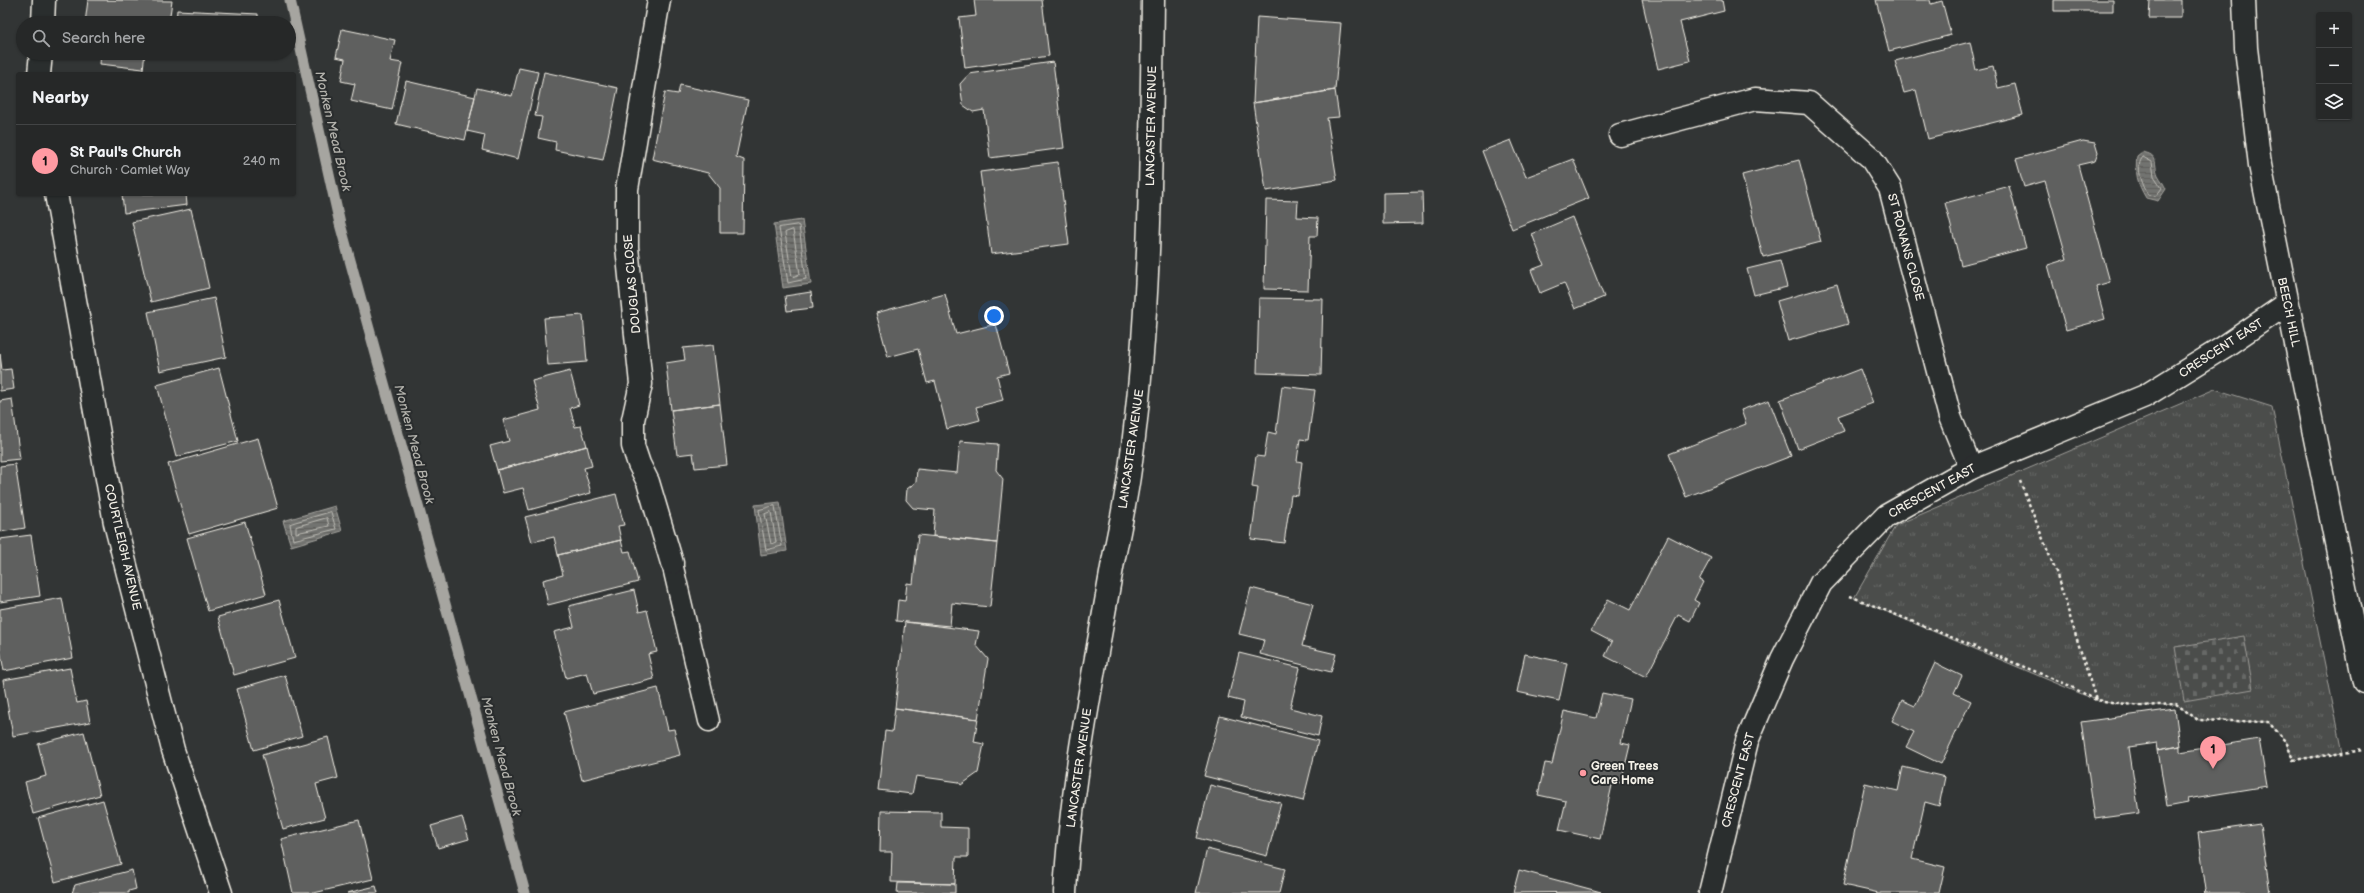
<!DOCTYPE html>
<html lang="en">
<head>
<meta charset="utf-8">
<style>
	body { margin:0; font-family:"Balsamiq Sans",sans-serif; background:#2e3030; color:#f1f3f6 }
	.controls { position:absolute; right:12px; top:12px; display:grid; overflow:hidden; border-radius:4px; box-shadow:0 1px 3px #0004 }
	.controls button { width:36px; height:36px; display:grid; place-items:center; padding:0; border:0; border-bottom:1px solid #424445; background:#262828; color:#f1f3f6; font:20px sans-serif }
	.you { position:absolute; left:994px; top:316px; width:14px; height:14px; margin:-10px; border:3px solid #fff; border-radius:50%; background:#1a73e8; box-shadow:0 0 0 6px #1a73e833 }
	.badge { display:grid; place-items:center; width:26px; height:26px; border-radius:50%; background:#ff9aa2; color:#111; font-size:13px; font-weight:700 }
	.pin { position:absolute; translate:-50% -33px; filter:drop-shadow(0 1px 2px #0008) }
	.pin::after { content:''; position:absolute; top:21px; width:14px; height:12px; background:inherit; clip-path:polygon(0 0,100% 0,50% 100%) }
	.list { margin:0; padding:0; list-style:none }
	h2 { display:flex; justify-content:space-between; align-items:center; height:52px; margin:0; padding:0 16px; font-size:17px }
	h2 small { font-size:13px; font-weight:400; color:#a4a6a8 }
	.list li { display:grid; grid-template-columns:26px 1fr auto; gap:12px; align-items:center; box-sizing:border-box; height:72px; padding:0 16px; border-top:1px solid #424445 }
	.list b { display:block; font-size:15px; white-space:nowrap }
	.list p { margin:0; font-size:13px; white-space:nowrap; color:#a4a6a8 }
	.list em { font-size:13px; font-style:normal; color:#a4a6a8 }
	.icon { flex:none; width:22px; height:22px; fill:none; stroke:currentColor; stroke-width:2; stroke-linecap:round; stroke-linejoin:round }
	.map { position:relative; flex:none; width:2364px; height:893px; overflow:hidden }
	.search { position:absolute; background:#262828; box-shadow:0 1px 3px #0004; left:16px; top:16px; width:280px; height:44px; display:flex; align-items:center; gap:10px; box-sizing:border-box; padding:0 14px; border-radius:22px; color:#a4a6a8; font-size:15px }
	.panel { position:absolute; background:#262828; box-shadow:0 1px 3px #0004; left:16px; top:72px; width:280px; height:124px; border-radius:4px }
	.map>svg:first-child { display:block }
</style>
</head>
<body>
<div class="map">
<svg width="2364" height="893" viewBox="0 0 2364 893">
	<defs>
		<pattern id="grass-tufts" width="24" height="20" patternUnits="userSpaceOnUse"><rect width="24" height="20" fill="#4b4d4c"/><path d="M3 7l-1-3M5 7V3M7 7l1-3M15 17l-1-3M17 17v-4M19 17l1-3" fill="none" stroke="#666766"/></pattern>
		<pattern id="cemetery-stones" width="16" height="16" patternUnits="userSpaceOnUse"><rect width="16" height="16" fill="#4b4d4c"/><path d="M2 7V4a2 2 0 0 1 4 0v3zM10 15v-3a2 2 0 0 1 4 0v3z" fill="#666766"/></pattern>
		<pattern id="water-rules" width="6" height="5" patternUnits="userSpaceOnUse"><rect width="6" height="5" fill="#727370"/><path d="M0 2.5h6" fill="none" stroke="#5e5e5b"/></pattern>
	</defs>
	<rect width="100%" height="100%" fill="#323535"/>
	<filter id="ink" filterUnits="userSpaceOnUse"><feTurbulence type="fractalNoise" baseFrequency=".025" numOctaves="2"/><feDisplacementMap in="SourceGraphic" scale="8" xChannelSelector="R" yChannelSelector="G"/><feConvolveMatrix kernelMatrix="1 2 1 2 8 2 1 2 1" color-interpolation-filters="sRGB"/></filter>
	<g filter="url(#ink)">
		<!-- grass -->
		<path fill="url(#grass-tufts)" stroke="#a09f9a" d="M2215,389L2272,407L2343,753L2293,760L2286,741L2268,722L2198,720L2176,704L2141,706L2096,700L1854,598L1896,525Z"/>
		<!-- cemetery -->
		<path fill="url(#cemetery-stones)" stroke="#a09f9a" d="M2244,636L2253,689L2184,701L2175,647Z"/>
		<!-- water -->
		<path fill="url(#water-rules)" stroke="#a6a5a0" d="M2142,152C2160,155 2153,163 2158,175C2161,180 2164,184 2166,189L2158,201L2146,198C2137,183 2135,173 2137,156Z
			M802,220L811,284L783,288L774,224Z
			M780,502L787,551L761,555L755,505Z
			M335,506L342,531L291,546L283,521Z"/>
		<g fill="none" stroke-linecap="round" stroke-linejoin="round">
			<!-- shore -->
			<path stroke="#c0bfb8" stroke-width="1" d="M2143,157L2152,162L2154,176L2162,188L2156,196L2148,195C2143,185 2134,166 2143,157Z
				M797,225L799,226L806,279L788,283L779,228Z
				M793,230L800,274L792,277L785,233Z
				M775,506L782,546L766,550L759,510Z
				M331,512L336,529L293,540L290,524Z
				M771,512L776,542L771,544L765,514Z
				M327,518L329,526L296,533V527Z"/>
			<!-- stream -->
			<path stroke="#a6a5a0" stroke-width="11" d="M290,0L340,224L525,893"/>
		</g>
		<!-- building -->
		<path fill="#5f605f" stroke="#f4f1e8" d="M88,0L172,1L169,23H85Z
			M974,0H1042L1049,56L965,68L959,18L976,16Z
			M1642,0H1722L1724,11L1680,22L1690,61L1658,69Z
			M1876,0H1930L1931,4L1942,1L1951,35L1889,51Z
			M2054,0H2113V11H2054Z
			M2150,0H2181V18H2149Z
			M177,10L258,14V23H176Z
			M1257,17L1341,23L1335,90L1253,103Z
			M342,29L395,40L390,61L402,63L392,110L351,101L355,84L341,81L345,59L336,57Z
			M1970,42L1976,70L1993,66L1998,88L2015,84L2023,115L1928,139L1916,90L1904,93L1895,61Z
			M101,53H145L143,69L100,64Z
			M175,53H257L256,58Z
			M1053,62L1064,148L990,158L984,110L973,112L963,105L960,84L969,74Z
			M519,68L538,72L518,159L482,150L485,135L467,131L477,88L512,96Z
			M544,72L618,88L603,160L555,150L556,142L538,138L542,117L535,116Z
			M406,81L475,97L465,140L396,124Z
			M680,85L748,100L736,157L744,160L743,233H720V188L708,173L652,159L665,92L678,94Z
			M1335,90L1339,117L1327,118L1337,180L1266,191L1253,103Z
			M1511,140L1526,177L1573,159L1589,198L1512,229L1482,151Z
			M2083,141L2095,143L2098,153L2095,161L2078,165L2110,282L2096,286L2105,319L2066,330L2048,265L2067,259L2045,181L2024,187L2016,159Z
			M1799,160L1821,242L1763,257L1742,175Z
			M1058,162L1069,244L991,254L980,172Z
			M2009,186L2026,248L1961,265L1945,203Z
			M1422,192L1423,223L1383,224V193Z
			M122,194H186L187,205L124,213Z
			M1266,200L1298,201L1297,217L1318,218L1317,236H1310L1308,290L1264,289Z
			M191,209L209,288L151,302L132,222Z
			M1572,217L1604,297L1575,309L1564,283L1540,293L1531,270L1544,265L1532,234Z
			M1780,261L1787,287L1754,295L1747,269Z
			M1837,284L1848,324L1788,341L1777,301Z
			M811,292L813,308L787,311L785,296Z
			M945,294L956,334L996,324L1009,373L997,376L1003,400L976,407L980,420L947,429L935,381L927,383L918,349L888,357L876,313Z
			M214,298L226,357L160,371L148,312Z
			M1259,298L1323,299L1321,375L1257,373Z
			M583,315L587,362L548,365L544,318Z
			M713,345L720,404L671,410L666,363L685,360L683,348Z
			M0,354L2,370L11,369L14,389L0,391Z
			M219,368L238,441L176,457L157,385Z
			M1860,369L1873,403L1838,416L1844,431L1798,449L1780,400Z
			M570,371L579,405L570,408L575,427L581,426L587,446L497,470L490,446L509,441L503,420L540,410L532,381Z
			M1282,386L1315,390L1308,440L1300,439L1297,461L1302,462L1298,496L1291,495L1284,543L1251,539L1258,488L1252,487L1256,456L1264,457L1268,432L1276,434Z
			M12,399L20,459L0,461V401Z
			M1769,400L1791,456L1686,497L1669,454L1746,424L1741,410Z
			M720,404L727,465L695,468L693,453L677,455L671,410Z
			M258,438L278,508L189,534L168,464Z
			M960,441L998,444L996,470L1003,479L997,543L933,536L935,510L913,508L906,500L907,489L916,482L917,469L957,473Z
			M587,446L592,466L584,468L591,493L529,510L523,488L503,493L497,470Z
			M15,464L25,528L0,532V466Z
			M616,494L624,525L618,526L621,540L558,555L554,537L532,542L525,517Z
			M245,522L266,594L208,611L187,538Z
			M31,535L40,596L0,602V539Z
			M918,535L997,543L990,607L952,603L950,626L896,621L898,600L905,601L907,583L913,584Z
			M1668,536L1711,558L1699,580L1703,582L1694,600L1699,603L1690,621L1678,615L1646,677L1605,656L1612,642L1591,631L1608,599L1630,610Z
			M621,540L624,552L630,551L638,582L548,605L543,580L563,575L558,555Z
			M1251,588L1313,604L1302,646L1336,654L1331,672L1260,654L1264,640L1239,634Z
			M634,590L639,612L647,610L657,652L648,654L654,679L593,694L587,673L566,678L554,632L574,627L569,606Z
			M62,598L73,658L4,671L0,649V609Z
			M279,600L295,658L234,675L218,617Z
			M905,622L979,631L976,645L988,659L978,719L895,708Z
			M1239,653L1300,668L1290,708L1322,716L1318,736L1241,717L1244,702L1228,698Z
			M1525,654L1567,663L1559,701L1517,692Z
			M1935,663L1962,676L1954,693L1971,701L1941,764L1906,747L1914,732L1892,721L1902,700L1915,706Z
			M70,668L77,703L86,701L90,722L13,736L3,680Z
			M285,675L302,736L254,750L237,689Z
			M658,688L668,730L674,729L680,755L582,780L564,712Z
			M1602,693L1631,699L1621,743L1630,745L1621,783L1613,781L1600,839L1559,830L1566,801L1538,795L1545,763L1552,764L1564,711L1596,718Z
			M895,708L978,719L974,742L984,744L978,773L961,785L959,782L916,776L912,794L878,790L885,731L892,732Z
			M2175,709L2180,746L2158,750L2157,743L2129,747L2139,813L2095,819L2081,722Z
			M1220,716L1318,741L1303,801L1204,776Z
			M84,732L100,795L33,814L25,782L46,776L38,744Z
			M328,737L338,778L316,784L325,818L283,829L262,755Z
			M2259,739L2267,786L2187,799L2188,803L2167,807L2158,750L2180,746V752Z
			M1903,767L1945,777L1939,806L1925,802L1912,859L1945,867L1939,893H1879L1843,885L1865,783L1898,791Z
			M1210,785L1281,803L1267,856L1197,838Z
			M103,800L121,864L55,882L38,818Z
			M881,811L941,812V827L968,828V857H956L955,884L891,882L892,852H880Z
			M462,817L469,839L438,848L431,826Z
			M359,820L373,879L314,893H293L281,839Z
			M2260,824L2270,893H2203L2206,890L2198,833Z
			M1207,849L1285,869L1279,893H1196Z
			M132,870L136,889L129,891V893H72L75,885Z
			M1519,870L1601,892L1513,893Z
			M898,883L955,884V893H897Z
			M376,886L378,893H347Z"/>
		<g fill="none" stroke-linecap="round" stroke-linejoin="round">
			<defs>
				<path id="lane" d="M672,563L709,721"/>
				<path id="street" d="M659,0L627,189V247L641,384L633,420V446L639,464L648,482L672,563
					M43,23L44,0
					M39,74L41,53
					M1620,135L1755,99L1809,103L1871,158L1890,188L1950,417L1971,468
					M56,194L115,523L173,750L221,893
					M1065,893C1071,782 1094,672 1113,562C1119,531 1126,500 1130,469C1151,314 1151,156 1153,0"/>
				<path id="secondary" d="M2244,0L2246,48L2260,165L2364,682
					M1710,893L1747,741L1782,659L1821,583L1886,516L1971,468L2145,396L2224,347L2288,303"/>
			</defs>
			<!-- lane casing -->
			<use href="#lane" stroke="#f4f1e8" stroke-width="23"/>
			<!-- street casing -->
			<use href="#street" stroke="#f4f1e8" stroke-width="25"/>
			<!-- secondary casing -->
			<use href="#secondary" stroke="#f4f1e8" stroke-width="25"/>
			<!-- path -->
			<path stroke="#f4f1e8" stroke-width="2.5" stroke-dasharray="3 3" stroke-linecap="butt" d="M2020,481L2056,572L2096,700L2141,706L2176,704L2198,720L2268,722L2286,741L2293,760L2364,750
				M1850,596L2066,684L2096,700"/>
			<!-- lane -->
			<use href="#lane" stroke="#2a2d2e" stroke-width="20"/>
			<!-- street -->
			<use href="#street" stroke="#2a2d2e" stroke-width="22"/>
			<!-- secondary -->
			<use href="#secondary" stroke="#2a2d2e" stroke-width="22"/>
		</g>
	</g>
	<!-- markers -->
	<circle fill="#ff9aa2" stroke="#2a2d2e" stroke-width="1.5" cx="1583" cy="773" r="4"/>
	<g text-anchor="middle" stroke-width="4" stroke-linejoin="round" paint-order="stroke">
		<!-- street labels -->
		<g font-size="12" fill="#f4f1e8" stroke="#2a2d2e">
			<text transform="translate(1151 126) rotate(-89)" y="4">LANCASTER AVENUE</text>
			<text transform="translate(1906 247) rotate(75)" y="4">ST RONANS CLOSE</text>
			<text transform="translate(632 284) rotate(-95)" y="4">DOUGLAS CLOSE</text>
			<text transform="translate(2289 312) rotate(78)" y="4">BEECH HILL</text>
			<text transform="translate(2221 348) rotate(-33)" y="4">CRESCENT EAST</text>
			<text transform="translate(1131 449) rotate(-82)" y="4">LANCASTER AVENUE</text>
			<text transform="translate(1932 491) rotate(-29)" y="4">CRESCENT EAST</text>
			<text transform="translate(123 547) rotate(77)" y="4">COURTLEIGH AVENUE</text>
			<text transform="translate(1079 768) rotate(-82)" y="4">LANCASTER AVENUE</text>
			<text transform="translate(1738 780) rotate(-75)" y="4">CRESCENT EAST</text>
		</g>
		<!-- poi labels -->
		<g font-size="12" font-weight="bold" fill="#f4f1e8" stroke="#2a2d2e" text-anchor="start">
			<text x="1591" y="770">Green Trees<tspan x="1591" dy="14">Care Home</tspan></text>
		</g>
		<!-- water labels -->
		<g font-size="13" font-style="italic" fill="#b3b2ac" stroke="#2a2d2e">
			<text transform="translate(334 131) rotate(77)" y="5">Monken Mead Brook</text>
			<text transform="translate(415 444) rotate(75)" y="5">Monken Mead Brook</text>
			<text transform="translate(502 756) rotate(75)" y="5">Monken Mead Brook</text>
		</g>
	</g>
</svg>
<div class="controls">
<button>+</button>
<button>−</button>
<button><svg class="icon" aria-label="layers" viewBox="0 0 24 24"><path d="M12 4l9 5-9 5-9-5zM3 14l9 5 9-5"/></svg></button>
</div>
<div class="you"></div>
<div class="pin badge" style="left:2213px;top:769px">1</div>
<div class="search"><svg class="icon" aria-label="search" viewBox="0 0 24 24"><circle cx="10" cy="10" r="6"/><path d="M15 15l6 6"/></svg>Search here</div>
<section class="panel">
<h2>Nearby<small></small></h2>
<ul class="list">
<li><span class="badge">1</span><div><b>St Paul's Church</b><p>Church · Camlet Way</p></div><em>240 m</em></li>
</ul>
</section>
</div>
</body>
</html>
